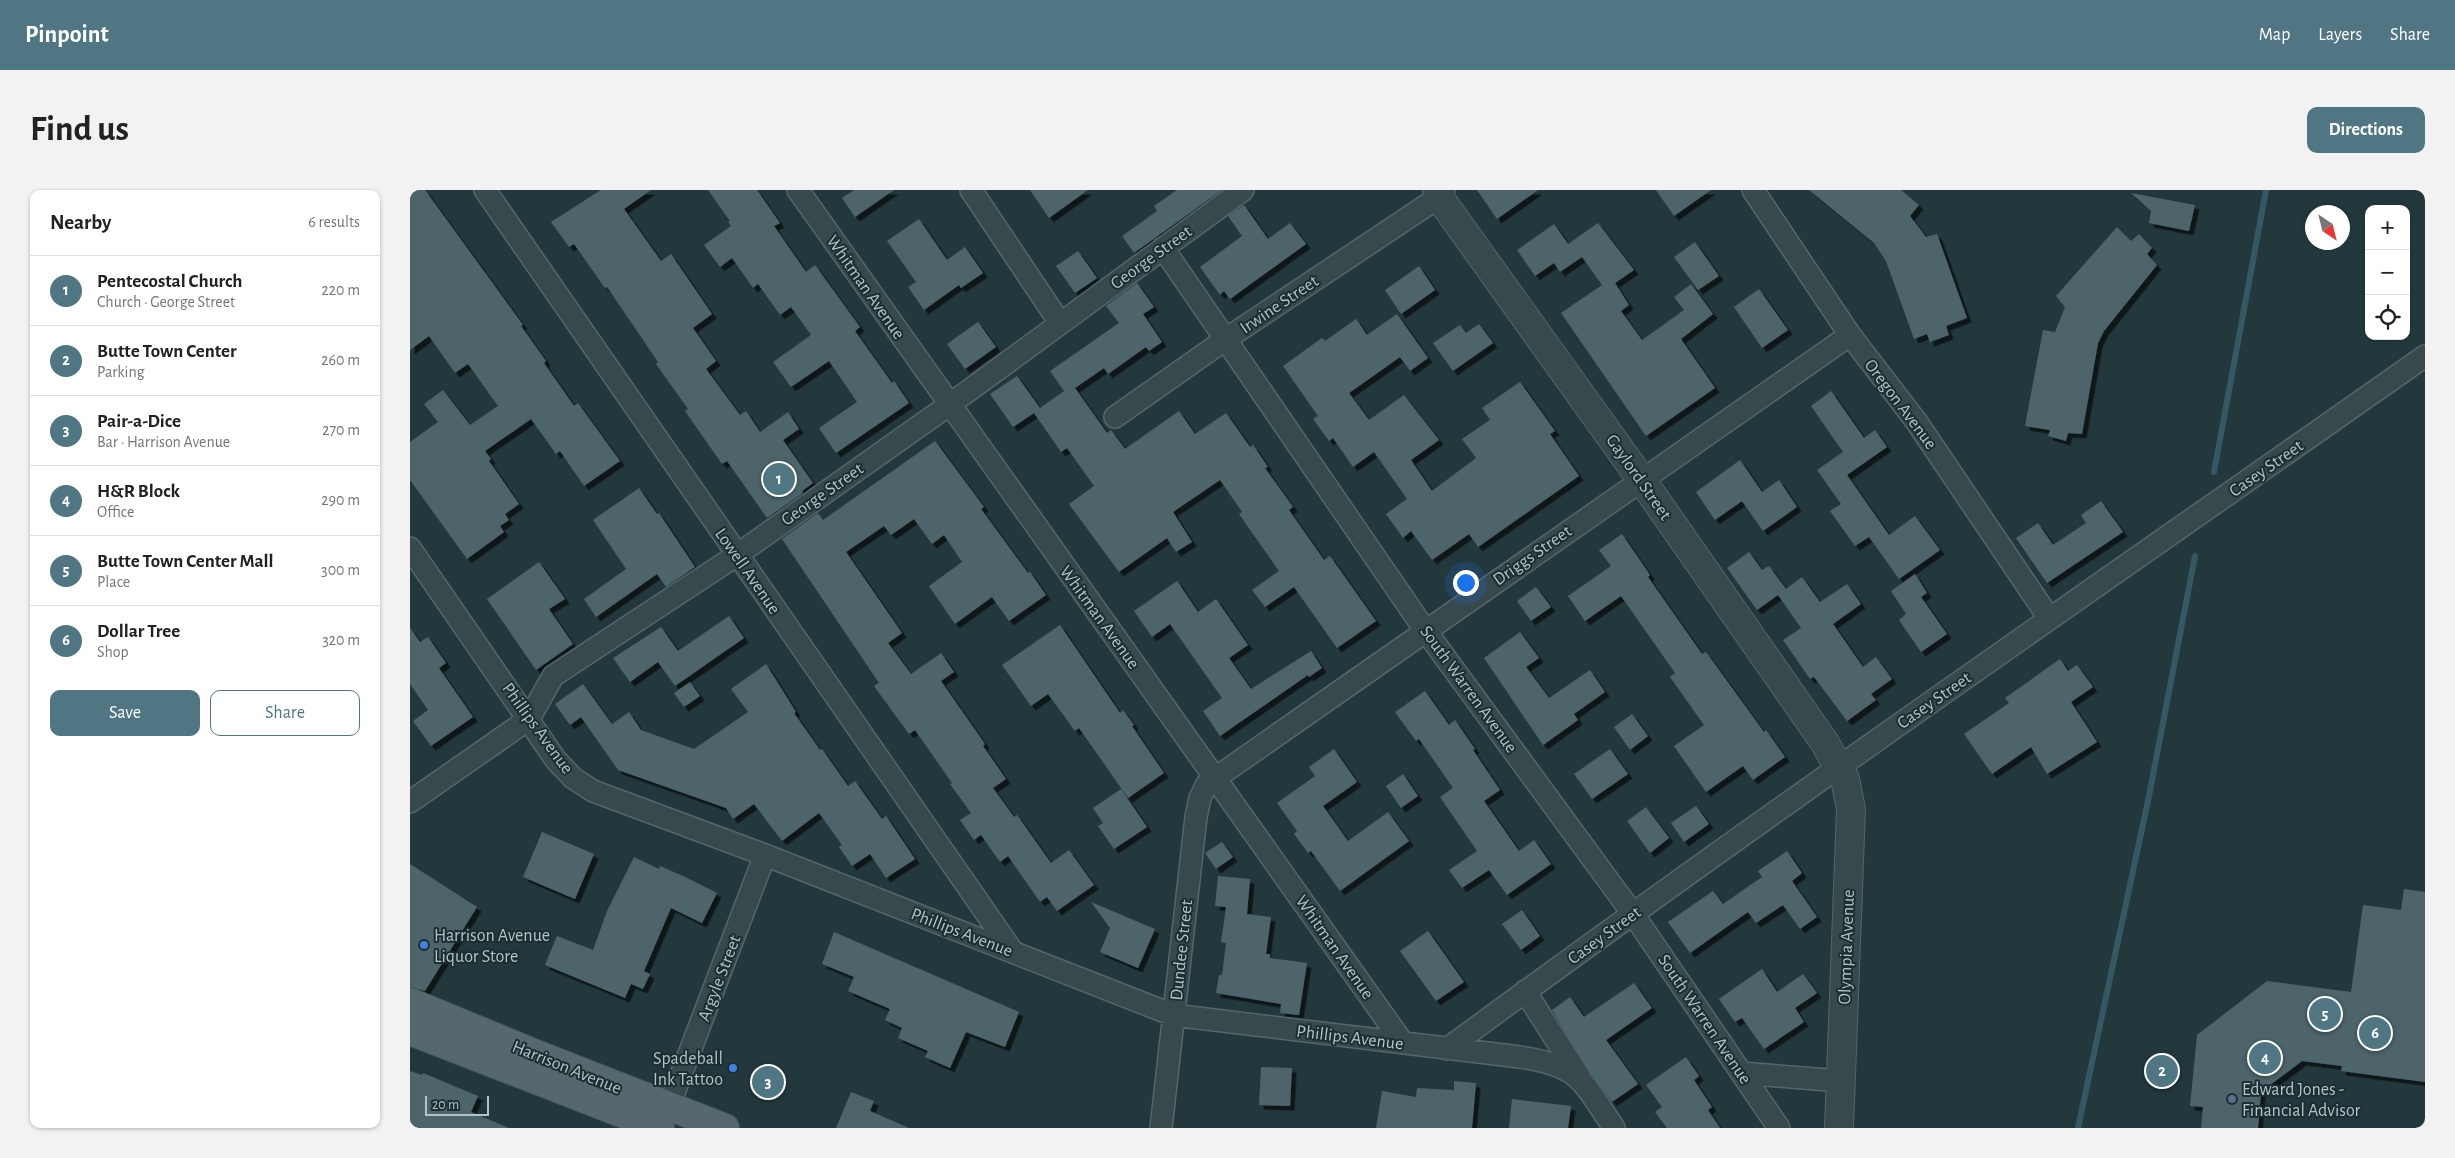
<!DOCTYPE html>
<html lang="en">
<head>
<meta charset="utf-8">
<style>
	body { margin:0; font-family:"Alegreya Sans",sans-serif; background:#f2f2f2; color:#222 }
	.controls { position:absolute; right:15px; top:15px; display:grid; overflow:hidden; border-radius:10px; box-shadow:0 1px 4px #0004 }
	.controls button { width:45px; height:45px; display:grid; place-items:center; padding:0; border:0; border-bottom:1px solid #e0e0e0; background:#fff; color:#222; font:25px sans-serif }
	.compass { position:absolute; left:1895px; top:15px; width:45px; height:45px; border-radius:50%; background:#fff; box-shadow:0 1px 4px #0004; rotate:145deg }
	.scale { position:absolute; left:15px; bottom:12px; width:64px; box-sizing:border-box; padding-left:5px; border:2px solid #b3c3c9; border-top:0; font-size:14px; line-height:18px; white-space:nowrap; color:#b3c3c9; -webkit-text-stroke:4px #1c2e32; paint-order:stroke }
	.you { position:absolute; left:1055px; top:392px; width:18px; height:18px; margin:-12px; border:4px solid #fff; border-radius:50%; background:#1a73e8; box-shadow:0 0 0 8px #1a73e833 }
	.badge { display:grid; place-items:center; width:32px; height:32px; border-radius:50%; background:#507683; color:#fff; font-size:16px; font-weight:700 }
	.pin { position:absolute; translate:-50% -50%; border:2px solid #fff; box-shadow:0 1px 5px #0006 }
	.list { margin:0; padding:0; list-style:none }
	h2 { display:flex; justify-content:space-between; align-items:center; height:65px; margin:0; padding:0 20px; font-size:21px }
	h2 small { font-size:16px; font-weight:400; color:#767676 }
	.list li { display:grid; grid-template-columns:32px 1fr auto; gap:15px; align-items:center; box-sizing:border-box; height:70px; padding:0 20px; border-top:1px solid #e0e0e0 }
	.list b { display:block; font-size:19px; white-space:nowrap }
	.list p { margin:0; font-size:16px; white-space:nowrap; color:#767676 }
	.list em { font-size:16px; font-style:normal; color:#767676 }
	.actions { display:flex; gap:10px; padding:15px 20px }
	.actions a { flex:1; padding:11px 0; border:1px solid #507683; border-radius:10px; text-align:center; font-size:18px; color:#507683 }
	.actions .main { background:#507683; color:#fff }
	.icon { flex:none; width:28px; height:28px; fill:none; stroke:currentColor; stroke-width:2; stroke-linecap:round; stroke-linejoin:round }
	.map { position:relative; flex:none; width:2015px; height:938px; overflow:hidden; border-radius:10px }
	header { display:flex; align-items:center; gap:30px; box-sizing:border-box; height:70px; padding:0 25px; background:#507683; color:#fff }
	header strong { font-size:24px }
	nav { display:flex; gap:28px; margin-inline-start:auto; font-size:18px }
	.intro { display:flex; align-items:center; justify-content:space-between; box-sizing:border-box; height:120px; padding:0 30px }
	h1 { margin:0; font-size:35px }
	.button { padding:12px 22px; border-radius:10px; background:#507683; color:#fff; font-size:18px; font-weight:700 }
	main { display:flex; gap:30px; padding:0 30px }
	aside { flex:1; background:#fff; border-radius:10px; box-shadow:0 1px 4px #0004 }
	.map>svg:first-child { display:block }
</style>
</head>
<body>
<header>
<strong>Pinpoint</strong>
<nav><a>Map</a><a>Layers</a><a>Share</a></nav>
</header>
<div class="intro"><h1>Find us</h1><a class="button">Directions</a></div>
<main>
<aside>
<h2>Nearby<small>6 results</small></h2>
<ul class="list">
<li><span class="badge">1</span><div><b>Pentecostal Church</b><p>Church · George Street</p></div><em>220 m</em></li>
<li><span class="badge">2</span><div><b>Butte Town Center</b><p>Parking</p></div><em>260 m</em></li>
<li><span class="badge">3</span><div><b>Pair-a-Dice</b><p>Bar · Harrison Avenue</p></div><em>270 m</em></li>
<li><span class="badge">4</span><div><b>H&amp;R Block</b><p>Office</p></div><em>290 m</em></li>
<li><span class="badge">5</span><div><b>Butte Town Center Mall</b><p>Place</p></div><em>300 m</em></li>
<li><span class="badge">6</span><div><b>Dollar Tree</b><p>Shop</p></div><em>320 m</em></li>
</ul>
<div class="actions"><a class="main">Save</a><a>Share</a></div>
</aside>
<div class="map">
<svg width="2015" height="938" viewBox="0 0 2015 938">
	<defs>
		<filter id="shadow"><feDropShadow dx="4.5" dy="4.5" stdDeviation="0" flood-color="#0009"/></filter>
	</defs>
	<rect width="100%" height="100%" fill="#23383d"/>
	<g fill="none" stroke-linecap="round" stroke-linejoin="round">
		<!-- stream -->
		<path stroke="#355962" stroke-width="6" d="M1804,282L1856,0
			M1668,938L1738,611L1785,366"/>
	</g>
	<!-- building -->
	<path fill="#4e656b" filter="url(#shadow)" d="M0,0H15L113,135L111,136L136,171L134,173L164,216L168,213L210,271L174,296L150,261L146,264L121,229L75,261L81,269L79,271L109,314L95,324L99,330L90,336L94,342L57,369L0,290V252L28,232L14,214L33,200L60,235L88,216L58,174L45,183L19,146L0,160Z
		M191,0H241L214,19L251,71L261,64L302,124L283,138L306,171L296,179L330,225L336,221L350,242L378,222L389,239L373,250L403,293L392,301L393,303L357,328L317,271L312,274L275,221L278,219L246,174L248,172L197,97L195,98L164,54L159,57L141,32Z
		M298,0H347L370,33L364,36L396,82L405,75L450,137L445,141L482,193L484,191L499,213L426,263L409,238L447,212L419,171L381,197L363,172L401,145L381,117L370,125L348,94L343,98L322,68L310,77L294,55L321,36L318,32L320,31Z
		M444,0H484L445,27L432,8Z
		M620,0H678L639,28Z
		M767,0H812L724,63L712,46L747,21L744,16Z
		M1067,0H1128L1087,29Z
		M1246,0H1301L1264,26Z
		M1399,0H1491L1509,15L1500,26L1516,47L1527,44L1557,128L1536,136L1539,145L1520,152L1517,144L1504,149L1476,71L1464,53Z
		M1721,3L1785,15L1779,41L1739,33L1741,21Z
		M834,15L858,49L880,33L896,54L820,109L814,101L810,105L790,77L832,46L818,26Z
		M509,29L537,70L555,57L573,83L551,98L549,95L514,120L498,97L506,92L477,51Z
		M1188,33L1224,80L1205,93L1219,115L1211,121L1232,150L1274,120L1264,107L1281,94L1303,124L1271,149L1305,198L1236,246L1151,123L1192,95L1172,67L1150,82L1144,73L1125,86L1107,60L1144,34L1158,54Z
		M1707,37L1721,51L1729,44L1742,58L1737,64L1747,75L1694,141L1688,153L1672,244L1658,243L1656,251L1638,246L1640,240L1615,236L1633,140L1645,142L1655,117L1646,106Z
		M1285,52L1309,86L1288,100L1264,67Z
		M668,61L687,88L665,103L646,76Z
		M1009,76L1025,100L991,124L975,100Z
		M727,93L744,117L733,124L752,152L739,161L736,157L698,184L694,178L665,198L697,243L701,240L715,259L769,221L785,244L816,223L840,257L843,255L858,277L855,278L883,317L879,320L914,370L920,366L966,431L927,458L884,397L855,417L842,400L869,381L829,324L832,322L810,290L763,322L782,352L766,362L757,348L709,382L659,314L684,296L657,258L651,262L624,223L603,237L580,204L607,186L630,218L654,201L640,181L709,133L696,116Z
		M1349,99L1378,140L1352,158L1324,117Z
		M987,124L1018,168L1000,181L990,167L939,203L959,230L994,205L1029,250L1001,270L1022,301L1066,268L1052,249L1080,230L1072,218L1110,192L1145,241L1140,244L1169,286L1068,357L1059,344L1022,370L1001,341L993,348L976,324L997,309L964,262L943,277L923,248L919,251L903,229L908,226L873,176L912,148L915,151L946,129L957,145Z
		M568,132L586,157L555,179L537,154Z
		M1069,134L1083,153L1043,181L1023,153L1050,135L1056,143Z
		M1421,201L1454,248L1465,240L1477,257L1437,285L1479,345L1505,326L1530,360L1489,389L1459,347L1445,356L1420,321L1431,314L1407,280L1433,262L1401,216Z
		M525,251L574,317L571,319L618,383L620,382L636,405L599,431L582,407L545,434L519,396L552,372L534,345L522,354L504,329L481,345L474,336L436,362L492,443L478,453L501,484L531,463L544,482L531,491L575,554L573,556L596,589L583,598L604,627L607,625L641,673L659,660L684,695L647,721L637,707L630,712L598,666L590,672L571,645L564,650L550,630L561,623L540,594L542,593L505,540L499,544L464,496L469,493L372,349L408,323L413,330Z
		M1330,270L1352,302L1369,290L1387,317L1353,341L1332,311L1305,330L1286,302Z
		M229,298L247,324L249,323L285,377L256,397L247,384L186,427L174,409L216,379L183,330Z
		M1691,311L1713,342L1637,393L1606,348L1628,333L1643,355L1676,333L1671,325Z
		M1212,344L1240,385L1238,387L1292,464L1296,462L1354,542L1356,540L1375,567L1343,590L1333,576L1296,602L1264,556L1294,535L1260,487L1265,483L1211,406L1175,431L1158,406L1201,376L1189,360Z
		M1339,362L1352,380L1359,376L1376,399L1392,387L1410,412L1437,394L1451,414L1423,434L1453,477L1466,467L1482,489L1461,504L1466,510L1437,531L1404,487L1400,489L1373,450L1391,438L1368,405L1347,420L1317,378Z
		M129,372L155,409L139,419L163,454L126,480L77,409Z
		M1505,384L1517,403L1511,407L1537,444L1511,462L1489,430L1496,424L1481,401Z
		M767,391L788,422L806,409L838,455L819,468L841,499L901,461L912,478L899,487L898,485L810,546L793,521L812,508L760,434L742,447L724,421Z
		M1126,397L1141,417L1121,431L1107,411Z
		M319,426L334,448L265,496L248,472L220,492L203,468L251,437L268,461Z
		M650,435L710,523L713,520L724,535L722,536L754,583L718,608L669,538L665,541L638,504L621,516L592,475Z
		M0,438L10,452L18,447L36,473L29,478L63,527L21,556L3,531L18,520L0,494Z
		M1110,442L1129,468L1116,477L1139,508L1180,480L1195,502L1164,524L1168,530L1133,555L1074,468Z
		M1650,469L1658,481L1667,475L1683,497L1661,512L1687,552L1637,584L1621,557L1582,584L1554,544L1599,513L1595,508Z
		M356,474L386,522L384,523L410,560L412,559L438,596L445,591L472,629L476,626L505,669L476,688L460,664L442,676L429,657L432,655L409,623L372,651L344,614L323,629L316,618L208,580L171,527L160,535L145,514L173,494L202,534L219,522L231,540L284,559L338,522L321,499Z
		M280,492L290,506L274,517L264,503Z
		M1015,501L1039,535L1045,530L1065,559L1063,560L1090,600L1074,611L1109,661L1124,650L1141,674L1097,705L1079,680L1052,698L1039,680L1067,661L1030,607L1043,598L1009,549L1006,551L985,522Z
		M1222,524L1238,546L1220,560L1204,537Z
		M924,559L947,592L913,616L938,651L978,622L999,651L930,701L901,661L898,663L884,644L887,641L867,613L905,586L899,577Z
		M1200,559L1218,584L1182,609L1164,584Z
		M993,584L1008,606L991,618L976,596Z
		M711,599L737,637L704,659L688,636L693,633L683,618Z
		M1286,616L1299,634L1274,652L1261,633Z
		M1236,617L1259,648L1240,663L1217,631Z
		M132,642L184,664L165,709L113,687Z
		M812,652L823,667L806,679L795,663Z
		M1377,661L1392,683L1382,691L1407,727L1390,739L1373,715L1346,733L1338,722L1280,763L1258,732L1303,701L1313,714L1352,687L1348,681Z
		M224,667L249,679L250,676L273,686L307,703L292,733L261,718L234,781L240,784L233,799L221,794L215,808L135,775L147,746L183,760L197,721Z
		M0,674L67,717L15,801L0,797Z
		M808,686L840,689L837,724L861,727L856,764H860V768L897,773L889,825L870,823L871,814L806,803L809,785H812L816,753L811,752L816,717L805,716Z
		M1994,699L2015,702V892L1931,881L1932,876L1892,871L1851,902L1848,938H1791L1793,917L1780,916L1787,845L1857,791L1941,802L1953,715L1991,720Z
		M681,712L745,739L728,778L690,762L700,738Z
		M1112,720L1130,746L1111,760L1092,734Z
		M1018,741L1054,792L1026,811L990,761Z
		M424,742L609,822L595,857L556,842L540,878L515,867L518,861L488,848L492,838L475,830L480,819L438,801L444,787L412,774Z
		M1352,779L1367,802L1393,784L1407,803L1385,818L1394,832L1354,859L1332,828L1325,832L1309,809Z
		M1224,793L1242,818L1196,850L1228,894L1202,912L1181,884L1142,820L1160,807L1174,827Z
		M1276,867L1289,886L1284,890L1302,917L1298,920L1310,938H1257L1245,922L1252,917L1236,895Z
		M851,877L882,878L880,916L849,915Z
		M0,881L12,885L13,883L68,906L61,922L99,938H0Z
		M1044,891L1066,893L1062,938H966L972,901L1006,907L1007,898L1044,900Z
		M441,902L464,911L460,921L499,938H426Z
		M1102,909L1161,916L1158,938H1099Z"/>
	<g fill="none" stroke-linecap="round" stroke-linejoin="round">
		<defs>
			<path id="minor" d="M75,0L603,762
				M388,0L993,853
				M561,0L650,133
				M1343,0L1440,145L1506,231L1639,428
				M753,58L1015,440L1223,724L1369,938
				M705,227L816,149L1029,7L1024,0
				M0,358L146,570L163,588L183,601L355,665L763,825L1110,867C1171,876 1172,891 1204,938
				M0,612L119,529L143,486L327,365L539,215L833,0
				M1115,801L1169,886
				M1037,859C1359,622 1688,396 2015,166
				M1332,883L1430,891
				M254,929L355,665
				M751,938L786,627L790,608L797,594L1440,145"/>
			<path id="tertiary" d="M1031,0L1029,7L1231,289L1415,553L1435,589L1441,619L1429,938"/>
			<path id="primary" d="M0,812L121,862L315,938
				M0,841L250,938"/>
		</defs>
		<!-- minor casing -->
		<use href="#minor" stroke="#55666b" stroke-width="24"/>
		<!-- tertiary casing -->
		<use href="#tertiary" stroke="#55666b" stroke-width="30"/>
		<!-- primary casing -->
		<use href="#primary" stroke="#435559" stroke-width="30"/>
		<!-- minor -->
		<use href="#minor" stroke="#37494d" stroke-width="21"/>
		<!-- tertiary -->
		<use href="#tertiary" stroke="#37494d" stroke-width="28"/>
		<!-- primary -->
		<use href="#primary" stroke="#55686d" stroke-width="28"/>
	</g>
	<!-- markers -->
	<g fill="#3f7fe0" stroke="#1c2e32" stroke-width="2">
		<circle cx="14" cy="755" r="5"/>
		<circle cx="323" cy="878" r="5"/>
	</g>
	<circle fill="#5c6f8a" stroke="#1c2e32" stroke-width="2" cx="1822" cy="909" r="5"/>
	<g text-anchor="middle" stroke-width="4" stroke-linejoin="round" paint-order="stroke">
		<!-- street labels -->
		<g font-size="18" fill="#b3c3c9" stroke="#1c2e32">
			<text transform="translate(741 67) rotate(-36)" y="6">George Street</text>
			<text transform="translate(456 97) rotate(55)" y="6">Whitman Avenue</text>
			<text transform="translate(869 114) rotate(-34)" y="6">Irwine Street</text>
			<text transform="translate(1491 214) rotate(53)" y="6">Oregon Avenue</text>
			<text transform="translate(1856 278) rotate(-35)" y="6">Casey Street</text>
			<text transform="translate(1229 287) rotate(55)" y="6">Gaylord Street</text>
			<text transform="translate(412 304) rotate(-35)" y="6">George Street</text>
			<text transform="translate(1122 365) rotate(-35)" y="6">Driggs Street</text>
			<text transform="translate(338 381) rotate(55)" y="6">Lowell Avenue</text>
			<text transform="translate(690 427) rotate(54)" y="6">Whitman Avenue</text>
			<text transform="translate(1059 499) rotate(54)" y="6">South Warren Avenue</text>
			<text transform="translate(1524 510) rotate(-35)" y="6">Casey Street</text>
			<text transform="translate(128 538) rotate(54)" y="6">Phillips Avenue</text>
			<text transform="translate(552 742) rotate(21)" y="6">Phillips Avenue</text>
			<text transform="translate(1194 745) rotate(-36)" y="6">Casey Street</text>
			<text transform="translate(925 757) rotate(55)" y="6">Whitman Avenue</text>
			<text transform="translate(1436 757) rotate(-88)" y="6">Olympia Avenue</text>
			<text transform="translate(771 760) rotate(-84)" y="6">Dundee Street</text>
			<text transform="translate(309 788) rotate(-69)" y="6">Argyle Street</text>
			<text transform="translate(1295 829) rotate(56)" y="6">South Warren Avenue</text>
			<text transform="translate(940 847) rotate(7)" y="6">Phillips Avenue</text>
			<text transform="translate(157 877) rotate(22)" y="6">Harrison Avenue</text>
		</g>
		<!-- poi labels -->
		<g font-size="18" fill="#b3c3c9" stroke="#1c2e32" text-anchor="start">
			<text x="24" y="751">Harrison Avenue<tspan x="24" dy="21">Liquor Store</tspan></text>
			<text x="313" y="874" text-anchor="end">Spadeball<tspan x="313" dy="21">Ink Tattoo</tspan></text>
			<text x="1832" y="905">Edward Jones -<tspan x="1832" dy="21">Financial Advisor</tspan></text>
		</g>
	</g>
</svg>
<div class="controls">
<button>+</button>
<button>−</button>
<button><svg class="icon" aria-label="locate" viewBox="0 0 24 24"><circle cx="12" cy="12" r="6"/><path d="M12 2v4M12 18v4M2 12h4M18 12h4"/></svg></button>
</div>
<svg class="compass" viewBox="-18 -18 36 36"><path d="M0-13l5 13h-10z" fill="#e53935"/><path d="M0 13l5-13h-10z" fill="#767676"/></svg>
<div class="scale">20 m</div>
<div class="you"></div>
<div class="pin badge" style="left:369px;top:289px">1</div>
<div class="pin badge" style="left:1752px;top:881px">2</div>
<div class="pin badge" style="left:358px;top:892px">3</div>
<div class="pin badge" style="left:1855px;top:868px">4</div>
<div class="pin badge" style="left:1915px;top:824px">5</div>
<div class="pin badge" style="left:1965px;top:843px">6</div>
</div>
</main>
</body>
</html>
